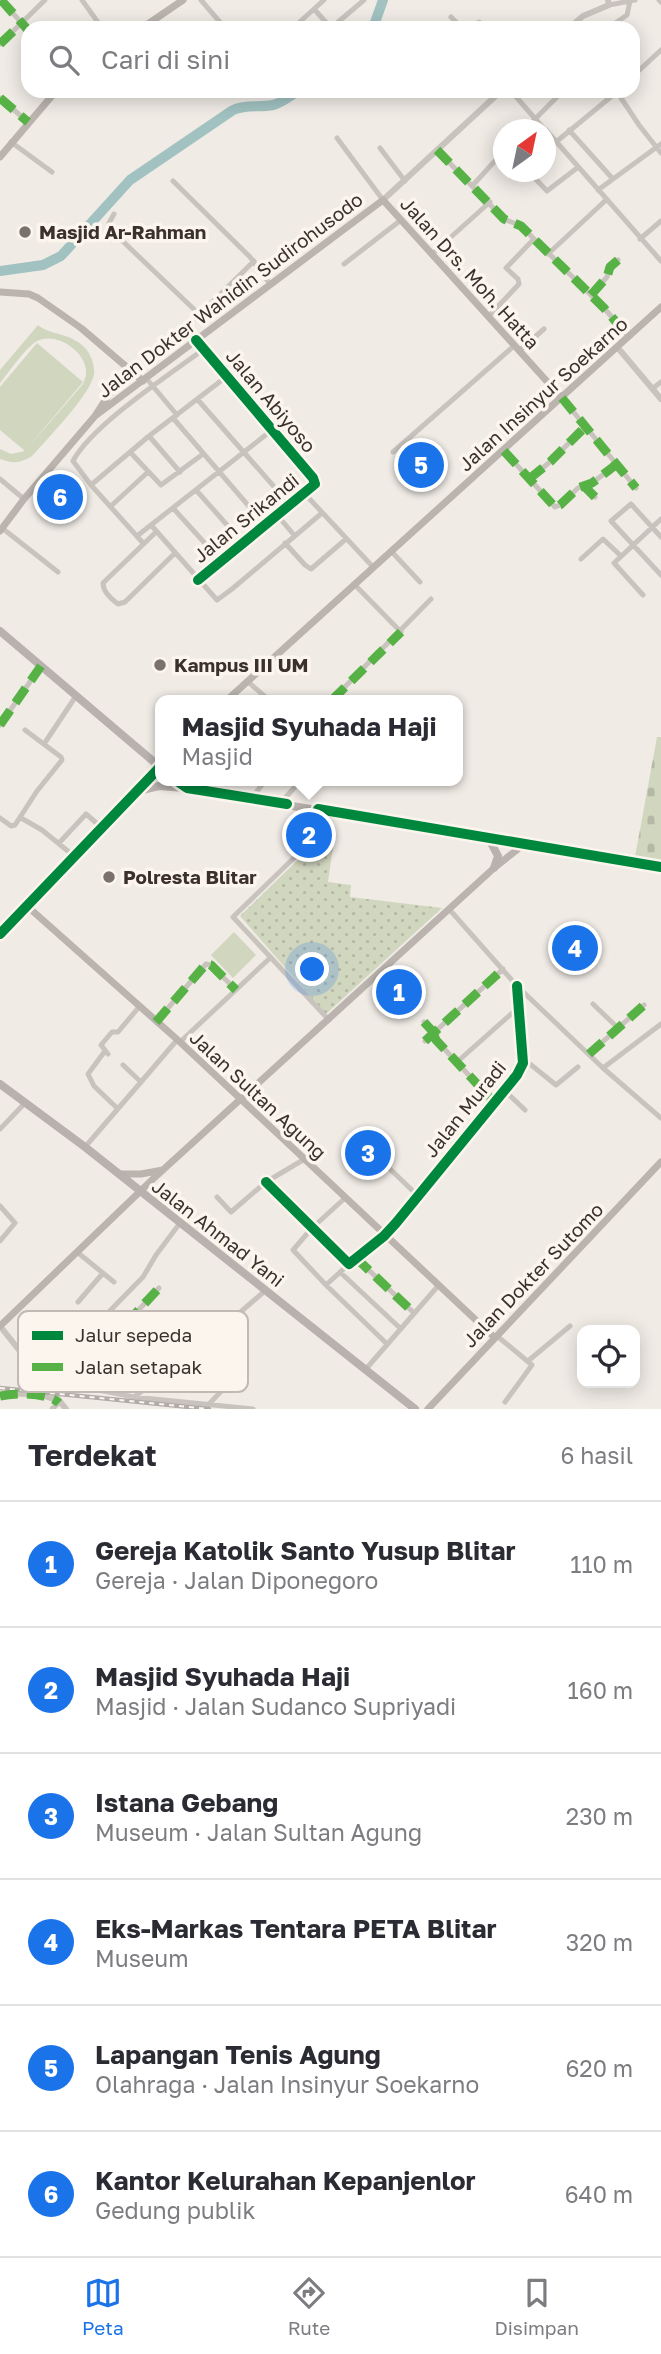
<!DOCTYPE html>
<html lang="id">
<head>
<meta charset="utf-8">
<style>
	body { margin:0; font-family:"Golos Text",sans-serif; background:#f2f2f3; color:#2b2b33 }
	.controls { position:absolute; right:21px; bottom:21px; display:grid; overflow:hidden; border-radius:14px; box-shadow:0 4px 18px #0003 }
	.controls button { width:63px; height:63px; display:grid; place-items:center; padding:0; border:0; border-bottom:2px solid #e1e1e2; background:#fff; color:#2b2b33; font:35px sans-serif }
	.compass { position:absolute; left:493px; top:119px; width:63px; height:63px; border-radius:50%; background:#fff; box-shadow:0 4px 18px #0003; rotate:33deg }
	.you { position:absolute; left:313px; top:970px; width:24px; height:24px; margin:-18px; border:5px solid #fff; border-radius:50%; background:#1a73e8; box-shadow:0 0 0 10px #1a73e833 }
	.badge { display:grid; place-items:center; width:46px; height:46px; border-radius:50%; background:#1a73e8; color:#fff; font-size:23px; font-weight:700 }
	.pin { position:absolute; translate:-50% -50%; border:4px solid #fff; box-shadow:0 2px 7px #0006 }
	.popup { position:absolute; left:155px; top:695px; width:308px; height:91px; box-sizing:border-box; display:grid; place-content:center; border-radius:14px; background:#fff; filter:drop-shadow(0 2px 5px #0005); font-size:23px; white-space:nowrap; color:#7c7c81 }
	.popup b { font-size:26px; color:#2b2b33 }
	.popup::after { content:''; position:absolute; left:50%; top:100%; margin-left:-14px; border:14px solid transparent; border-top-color:#fff }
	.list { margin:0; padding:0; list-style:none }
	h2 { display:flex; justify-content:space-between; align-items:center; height:91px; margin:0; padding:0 28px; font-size:30px }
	h2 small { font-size:23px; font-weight:400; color:#7c7c81 }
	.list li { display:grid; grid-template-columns:46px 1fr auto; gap:21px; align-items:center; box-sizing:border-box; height:126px; padding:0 28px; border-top:2px solid #e1e1e2 }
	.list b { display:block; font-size:26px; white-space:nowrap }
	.list p { margin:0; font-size:23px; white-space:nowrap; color:#7c7c81 }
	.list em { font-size:23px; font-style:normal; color:#7c7c81 }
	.icon { flex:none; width:38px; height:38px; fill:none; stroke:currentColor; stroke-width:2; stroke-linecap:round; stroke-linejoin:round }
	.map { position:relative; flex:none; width:661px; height:1409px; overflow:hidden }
	.search { position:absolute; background:#fff; box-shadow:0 4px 18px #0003; left:21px; right:21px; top:21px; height:77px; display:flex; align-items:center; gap:18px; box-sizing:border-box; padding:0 24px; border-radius:21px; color:#7c7c81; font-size:26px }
	.sheet { height:847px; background:#fff }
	nav { display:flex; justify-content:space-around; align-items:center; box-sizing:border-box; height:98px; border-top:2px solid #e1e1e2; background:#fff; font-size:19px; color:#7c7c81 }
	nav a { display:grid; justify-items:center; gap:4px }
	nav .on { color:#1a73e8 }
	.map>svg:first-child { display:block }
</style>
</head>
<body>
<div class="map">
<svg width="661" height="1409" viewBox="0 0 661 1409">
	<defs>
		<pattern id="cemetery-stones" width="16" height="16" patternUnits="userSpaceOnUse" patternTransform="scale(1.75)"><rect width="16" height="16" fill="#d1d6bf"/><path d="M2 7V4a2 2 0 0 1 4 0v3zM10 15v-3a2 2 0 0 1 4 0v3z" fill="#b4b8a4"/></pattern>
		<pattern id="park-dots" width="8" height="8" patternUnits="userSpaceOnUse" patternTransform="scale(1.75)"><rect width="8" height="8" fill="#d1d6bf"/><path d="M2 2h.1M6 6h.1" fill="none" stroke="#b4b8a4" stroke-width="1.8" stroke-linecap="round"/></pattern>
	</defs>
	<rect width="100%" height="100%" fill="#f0ebe5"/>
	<!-- grass -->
	<path fill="#d1d6bf" d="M38,325C51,336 71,332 86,349C91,355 95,366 94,374C92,393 47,439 32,456C21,463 13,464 0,459V449L11,454L25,451L0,430V387L37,343L83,382L25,451L83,384C84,381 86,377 86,374C88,352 56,331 37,341C26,347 9,372 0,383V370Z
		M234,932L256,955L233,978L211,955Z"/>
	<!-- cemetery -->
	<path fill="url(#cemetery-stones)" d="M657,737H661V861L635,857Z"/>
	<!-- park -->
	<path fill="url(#park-dots)" d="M327,837L334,839L328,882L351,885L350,897L442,908L326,1014L240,916L307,851Z"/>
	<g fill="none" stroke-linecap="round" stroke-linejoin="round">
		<!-- river -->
		<path stroke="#a1c2c1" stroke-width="10" d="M373,28L383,0
			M0,271L43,265L61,256L130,180L233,110C247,104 259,108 273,105C282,103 290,96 298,91"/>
		<!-- minor -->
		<path stroke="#c9c3be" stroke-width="5" d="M1,0L28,30
			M82,0L102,28
			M201,0L225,28
			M659,0L661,2
			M609,5L635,0
			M314,9L331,28
			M451,17L462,28
			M293,28L324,0
			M331,28L364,0
			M472,28L479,22L487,28
			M608,28L627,15L630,1
			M0,44L45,0
			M633,76L661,50
			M511,91L545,130
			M617,92L639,125L661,153
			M0,98L28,122
			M524,130L563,91
			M546,130L661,261
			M569,130L612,178
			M337,138L383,200
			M11,142L52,172
			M556,142L618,91
			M380,148L405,181
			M437,150L504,219L521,226L604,308L629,337
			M529,172L547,191L577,168
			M173,181L250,257L270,284
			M473,185L504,151
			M598,190L661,144
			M114,214L109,223L112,231L200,315
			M640,239L661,221
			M432,254L490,202
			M548,254L606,200
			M344,264L401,220
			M591,295L607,277L610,267L618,260
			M489,316L519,284L518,279L506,268L533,240
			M188,326L254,261
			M196,340L313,478L315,484L198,580
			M520,350L544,329
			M146,378L177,415
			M652,389L661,382
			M562,398L636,488
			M198,400L291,506
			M173,418L265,525
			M149,436L180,472
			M504,451L555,507L560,505L578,488L592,483L617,464
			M130,452L161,485L203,454
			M393,452L515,345
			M0,479L24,499
			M529,479L550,462L586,426
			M91,485L149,436L226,377
			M584,486L595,497
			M196,490L243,543
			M305,494L373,567
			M111,506L148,472
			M173,508L221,561
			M278,516L294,535
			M151,525L217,600L232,589L322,513
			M2,528L58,572
			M156,532L103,583C103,592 111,599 118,604L125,602L175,553
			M137,536L272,430
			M661,537L631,504L611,521L661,575
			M143,543L91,485L73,461C92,425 169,375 204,349
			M285,543L305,565L311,569L346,539
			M391,551L420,582
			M581,559L603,539L621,556
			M354,584L401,632
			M643,595L614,563L661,519
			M247,681L269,700
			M332,700L431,599
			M0,725L41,666
			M44,744L76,696
			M251,799L265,781
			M280,804L300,781
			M0,818L11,826L15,825L37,791L62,760L61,757L25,730
			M21,818L42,830L74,856
			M59,843L86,814L101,827
			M299,853L233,917L329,1020
			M449,909L517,986L603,1068L661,1118
			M593,1004L618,1028
			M156,1022L206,964L211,965L236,990
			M424,1022L435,1034
			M434,1035L436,1040L494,1102
			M425,1041L503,969
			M180,1042L270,958
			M105,1051L88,1074L94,1086L118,1109
			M108,1054L101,1045L112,1032H118L139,1007
			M589,1054L644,1005
			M457,1062L519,1007
			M523,1063L530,1064L556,1085L578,1067
			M603,1068L661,1024
			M141,1082L177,1040
			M504,1090L525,1110
			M0,1129L25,1103
			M85,1147L141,1082L123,1065
			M387,1166L418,1196
			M266,1182L349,1264L384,1236L396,1223L517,1075L523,1063L517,986
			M217,1197L231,1212L266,1182L303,1160
			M344,1199L312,1228L293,1250L326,1285L349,1264
			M0,1206L15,1223L0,1241
			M77,1252L114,1282
			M356,1258L414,1313
			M340,1272L401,1329
			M326,1285L387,1344
			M78,1302L103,1273
			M497,1336L532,1365L505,1402
			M191,1338L233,1373L231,1381L209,1404
			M108,1343L159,1288
			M528,1361L570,1326
			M365,1370L438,1286
			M43,1379L134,1397L253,1409
			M152,1383L131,1360H124L94,1330V1327L143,1277L156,1255L180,1223
			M25,1386L51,1389
			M0,1396C15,1393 45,1393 58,1402
			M134,1397L186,1359L266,1290
			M52,1409L60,1402"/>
		<!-- tertiary -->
		<path stroke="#c9c3be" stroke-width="6" d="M569,28L583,16L609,5L608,0
			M383,200L501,91
			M618,348L661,399
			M0,1326L66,1409"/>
		<!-- secondary -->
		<path stroke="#bab3ae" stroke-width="7" d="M142,28L183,0
			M0,157L56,91
			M0,292L29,294L38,298L81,328L143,381
			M95,416L383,200L562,398
			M0,531L24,499L95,416L127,367
			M227,700L661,307
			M27,906L180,1042L495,1338
			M119,1174H141L163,1170
			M0,1326L153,1179L494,868L523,845
			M428,1409L661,1162"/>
		<!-- primary -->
		<path stroke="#b8b1ad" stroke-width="8" d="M0,631L160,767
			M177,781L187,788L196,790L661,867
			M138,791L159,786L184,788
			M489,839L498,856L494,868
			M0,934L160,767
			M0,1084L85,1147L415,1409"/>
		<defs>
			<path id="rail" d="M0,1388L209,1409"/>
		</defs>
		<!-- rail casing -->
		<use href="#rail" stroke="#b1aca8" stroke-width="4.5"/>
		<!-- rail -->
		<use href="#rail" stroke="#fbf5ee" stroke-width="2" stroke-dasharray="5" stroke-linecap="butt"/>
		<!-- quiet -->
		<path stroke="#57b246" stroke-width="9" stroke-dasharray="18 9" stroke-linecap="butt" d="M1,0L28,30
			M0,44L22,23
			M0,98L28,122
			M437,150L504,219L521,226L604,308L629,337
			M591,295L607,277L610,267L618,260
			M562,398L636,488
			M504,451L555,507L560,505L578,488L592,483L617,464
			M529,479L550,462L586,426
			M584,486L595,497
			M332,700L401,632
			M0,725L41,666
			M156,1022L206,964L211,965L236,990
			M424,1022L435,1034
			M434,1035L436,1040L494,1102
			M425,1041L503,969
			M589,1054L644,1005
			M356,1258L414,1313
			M108,1343L159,1288
			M0,1396C15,1393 47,1392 59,1403"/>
		<defs>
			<path id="cycleway" d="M196,340L313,478L315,484L198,580
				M177,781L187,788L287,804
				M318,809L661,867
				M0,934L160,767
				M266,1182L349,1264L384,1236L396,1223L517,1075L523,1063L517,986"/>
		</defs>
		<!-- cycleway casing -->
		<use href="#cycleway" stroke="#fbf5ee" stroke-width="15"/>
		<!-- cycleway -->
		<use href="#cycleway" stroke="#00873e" stroke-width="10"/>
	</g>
	<!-- markers -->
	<g fill="#7a716c" stroke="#fbf5ee" stroke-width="2.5">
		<circle cx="25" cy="232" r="7"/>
		<circle cx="160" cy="665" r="7"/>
		<circle cx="109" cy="877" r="7"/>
	</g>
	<g text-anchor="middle" stroke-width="7" stroke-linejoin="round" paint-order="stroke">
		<!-- poi labels -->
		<g font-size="19" font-weight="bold" fill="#3b302b" stroke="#fbf5ee" text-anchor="start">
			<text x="39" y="239">Masjid Ar-Rahman</text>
			<text x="174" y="672">Kampus III UM</text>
			<text x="123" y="884">Polresta Blitar</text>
		</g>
		<!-- street labels -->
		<g font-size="19" fill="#3b302b" stroke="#fbf5ee">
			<text transform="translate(470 273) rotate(48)" y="7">Jalan Drs. Moh. Hatta</text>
			<text transform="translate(230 295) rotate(-37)" y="7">Jalan Dokter Wahidin Sudirohusodo</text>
			<text transform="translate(543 394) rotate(-42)" y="7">Jalan Insinyur Soekarno</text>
			<text transform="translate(271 401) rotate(50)" y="7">Jalan Abiyoso</text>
			<text transform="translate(246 518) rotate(-39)" y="7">Jalan Srikandi</text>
			<text transform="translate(258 1095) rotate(43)" y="7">Jalan Sultan Agung</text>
			<text transform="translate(465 1109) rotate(-51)" y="7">Jalan Muradi</text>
			<text transform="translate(218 1233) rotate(38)" y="7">Jalan Ahmad Yani</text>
			<text transform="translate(533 1275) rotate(-46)" y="7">Jalan Dokter Sutomo</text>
		</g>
	</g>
	<!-- legend -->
	<rect x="18" y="1311" width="230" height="81" rx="10" fill="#fbf5ee" stroke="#c1bab4" stroke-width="2"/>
	<rect x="32" y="1331" width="31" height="9" fill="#00873e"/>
	<rect x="32" y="1363" width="31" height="8" fill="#57b246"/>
	<g font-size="19" fill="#3b302b">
		<text x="75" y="1342">Jalur sepeda</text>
		<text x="75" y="1374">Jalan setapak</text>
	</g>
</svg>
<div class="controls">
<button><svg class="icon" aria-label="locate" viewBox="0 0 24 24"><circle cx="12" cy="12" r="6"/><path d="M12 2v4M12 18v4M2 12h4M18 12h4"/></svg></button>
</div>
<svg class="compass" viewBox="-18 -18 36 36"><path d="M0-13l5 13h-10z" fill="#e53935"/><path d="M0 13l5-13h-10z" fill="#7c7c81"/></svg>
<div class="you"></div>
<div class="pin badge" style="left:399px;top:992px">1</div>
<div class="pin badge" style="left:309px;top:835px">2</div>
<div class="popup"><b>Masjid Syuhada Haji</b>Masjid</div>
<div class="pin badge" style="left:368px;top:1153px">3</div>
<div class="pin badge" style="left:575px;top:948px">4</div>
<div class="pin badge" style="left:421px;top:465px">5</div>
<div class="pin badge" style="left:60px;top:497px">6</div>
<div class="search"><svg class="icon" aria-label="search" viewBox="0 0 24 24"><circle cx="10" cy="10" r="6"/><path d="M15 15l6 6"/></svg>Cari di sini</div>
</div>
<section class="sheet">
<h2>Terdekat<small>6 hasil</small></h2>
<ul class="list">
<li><span class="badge">1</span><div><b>Gereja Katolik Santo Yusup Blitar</b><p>Gereja · Jalan Diponegoro</p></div><em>110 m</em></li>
<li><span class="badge">2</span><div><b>Masjid Syuhada Haji</b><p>Masjid · Jalan Sudanco Supriyadi</p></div><em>160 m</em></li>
<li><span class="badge">3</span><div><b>Istana Gebang</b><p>Museum · Jalan Sultan Agung</p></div><em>230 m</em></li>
<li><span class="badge">4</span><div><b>Eks-Markas Tentara PETA Blitar</b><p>Museum</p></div><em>320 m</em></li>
<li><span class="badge">5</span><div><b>Lapangan Tenis Agung</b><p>Olahraga · Jalan Insinyur Soekarno</p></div><em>620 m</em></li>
<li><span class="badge">6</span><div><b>Kantor Kelurahan Kepanjenlor</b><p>Gedung publik</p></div><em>640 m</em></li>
</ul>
</section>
<nav>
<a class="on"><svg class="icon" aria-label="map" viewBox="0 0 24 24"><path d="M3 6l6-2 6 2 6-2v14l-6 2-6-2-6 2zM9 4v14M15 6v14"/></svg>Peta</a>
<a><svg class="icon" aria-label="directions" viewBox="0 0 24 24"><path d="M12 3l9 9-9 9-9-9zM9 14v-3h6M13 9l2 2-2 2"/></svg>Rute</a>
<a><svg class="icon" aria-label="saved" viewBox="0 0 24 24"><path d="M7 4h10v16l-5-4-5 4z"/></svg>Disimpan</a>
</nav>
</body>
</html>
